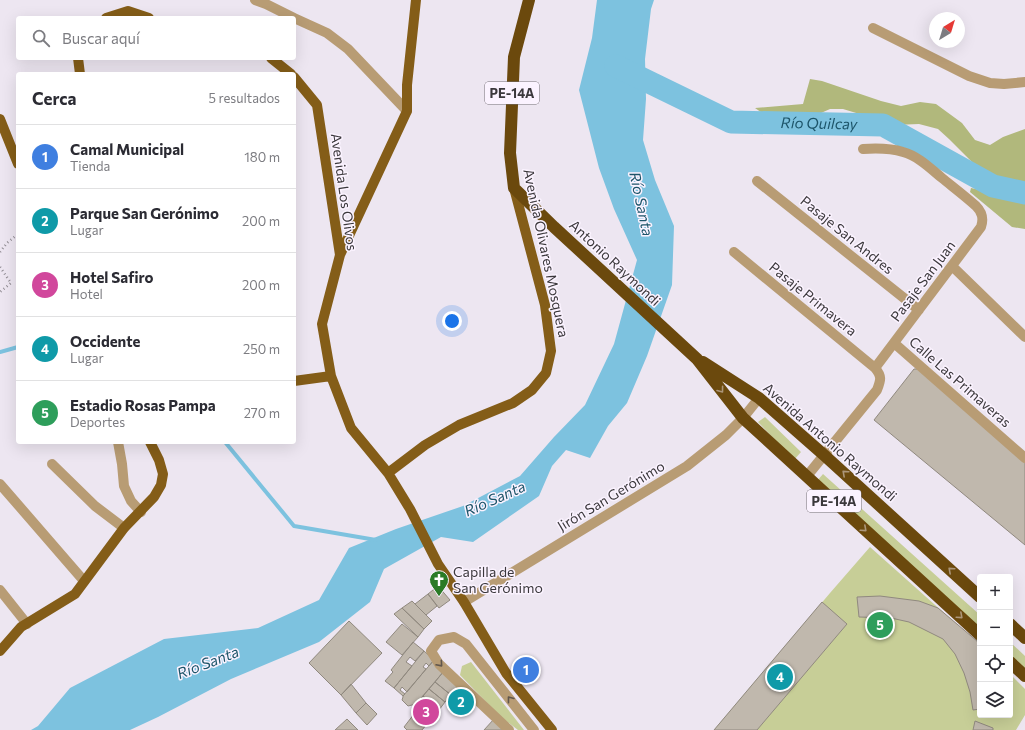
<!DOCTYPE html>
<html lang="es">
<head>
<meta charset="utf-8">
<style>
	body { margin:0; font-family:Commissioner,sans-serif; background:#f2f2f3; color:#2b2b33 }
	.controls { position:absolute; right:12px; bottom:12px; display:grid; overflow:hidden; border-radius:4px; box-shadow:0 4px 16px #0002 }
	.controls button { width:36px; height:36px; display:grid; place-items:center; padding:0; border:0; border-bottom:1px solid #e1e1e2; background:#fff; color:#2b2b33; font:20px sans-serif }
	.compass { position:absolute; left:929px; top:12px; width:36px; height:36px; border-radius:50%; background:#fff; box-shadow:0 4px 16px #0002; rotate:38deg }
	.you { position:absolute; left:452px; top:321px; width:14px; height:14px; margin:-10px; border:3px solid #fff; border-radius:50%; background:#1a73e8; box-shadow:0 0 0 6px #1a73e833 }
	.badge { display:grid; place-items:center; width:26px; height:26px; border-radius:50%; background:#b45309; color:#fff; font-size:13px; font-weight:700 }
	.pin { position:absolute; translate:-50% -50%; border:2px solid #fff; box-shadow:0 1px 4px #0006 }
	.list { margin:0; padding:0; list-style:none }
	h2 { display:flex; justify-content:space-between; align-items:center; height:52px; margin:0; padding:0 16px; font-size:17px }
	h2 small { font-size:13px; font-weight:400; color:#7c7c81 }
	.list li { display:grid; grid-template-columns:26px 1fr auto; gap:12px; align-items:center; box-sizing:border-box; height:64px; padding:0 16px; border-top:1px solid #e1e1e2 }
	.list b { display:block; font-size:15px; white-space:nowrap }
	.list p { margin:0; font-size:13px; white-space:nowrap; color:#7c7c81 }
	.list em { font-size:13px; font-style:normal; color:#7c7c81 }
	.icon { flex:none; width:22px; height:22px; fill:none; stroke:currentColor; stroke-width:2; stroke-linecap:round; stroke-linejoin:round }
	.map { position:relative; flex:none; width:1025px; height:730px; overflow:hidden }
	.search { position:absolute; background:#fff; box-shadow:0 4px 16px #0002; left:16px; top:16px; width:280px; height:44px; display:flex; align-items:center; gap:10px; box-sizing:border-box; padding:0 14px; border-radius:4px; color:#7c7c81; font-size:15px }
	.panel { position:absolute; background:#fff; box-shadow:0 4px 16px #0002; left:16px; top:72px; width:280px; height:372px; border-radius:4px }
	.map>svg:first-child { display:block }
</style>
</head>
<body>
<div class="map">
<svg width="1025" height="730" viewBox="0 0 1025 730">
	<rect width="100%" height="100%" fill="#ede6f1"/>
	<!-- green -->
	<path fill="#c7ce97" d="M765,417L801,452L794,460L758,422Z
		M823,474L980,615V630L817,481Z
		M870,547L980,645V715H1010V674L1025,689V715L1016,730H714L830,593Z
		M1010,642L1025,656V671L1010,657Z
		M471,662L524,730H518L501,717L460,675L462,666Z"/>
	<!-- forest -->
	<path fill="#b1b87c" d="M810,79L822,81L881,101L901,106L920,102L936,104L962,123L975,140L990,145L1003,137L1025,129V185L1007,181L978,168L949,139L938,129L919,124L894,125L876,119L843,109H830L821,113L783,118L768,117L755,108L803,104Z
		M971,188L1025,200V229L1012,227L970,192Z"/>
	<!-- water -->
	<path fill="#7dc2df" d="M597,0H654L651,9L645,59L646,99L643,140L655,180L674,226L672,285L647,356L627,403L608,426L590,458L566,450L552,466L539,496L473,542L441,537L384,569L370,602L319,642L231,679L158,717L130,730H31L38,726L70,688L164,639L258,628L319,600L349,548L396,529L463,506L520,476L554,437L585,405L614,344L637,260L614,209L599,168L579,90L592,38Z"/>
	<g fill="none" stroke-linecap="round" stroke-linejoin="round">
		<!-- stream -->
		<path stroke="#7dc2df" stroke-width="4" d="M0,352L18,347
			M225,442L294,526L376,540"/>
		<!-- river -->
		<path stroke="#7dc2df" stroke-width="23" id="s1" d="M616,66L731,122L883,125L993,186L1025,193"/>
	</g>
	<!-- building -->
	<path fill="#c0b8ad" stroke="#90897f" d="M914,369H919L1025,461V545L874,420Z
		M438,586L450,600L439,608L428,594Z
		M428,594L437,606L426,615L415,604Z
		M880,596L919,601L938,608L977,641L980,649V709L973,710L970,692L964,673L955,654L943,639L909,622L891,618L859,617L857,597Z
		M412,601L432,621L424,629L402,608Z
		M822,602L847,624L757,730H714Z
		M402,608L424,629L418,637L394,614Z
		M349,621L382,653L341,695L309,663Z
		M402,624L418,637L402,655L386,642Z
		M413,642L424,651L415,661L410,657L406,662L412,666L394,688L385,681L393,672L391,670Z
		M424,651L434,660L429,666L426,663L423,667L426,669L407,692L402,687L400,690L405,694L403,696L394,688Z
		M434,660L444,671L416,704L408,706L402,700L403,697V696Z
		M444,671L459,685L451,695L435,682Z
		M435,682L451,695L445,702L429,689Z
		M351,684L366,703L356,713L341,695Z
		M429,689L445,702L439,710L423,696Z
		M423,696L439,710L427,724L414,714L419,707L416,704Z
		M366,703L377,714L367,725L356,713Z
		M414,714L427,724L422,730H407L404,727Z
		M347,719L358,730H335Z
		M494,719L506,730H484Z
		M975,721L993,728V730H973Z"/>
	<g fill="none" stroke-linecap="round" stroke-linejoin="round">
		<!-- path -->
		<path stroke="#908b92" stroke-width="2.5" stroke-dasharray="1 3" stroke-linecap="butt" d="M0,252L7,243L18,234
			M0,267L11,283L0,292"/>
		<!-- minor -->
		<path stroke="#b89c74" stroke-width="10" d="M255,0L266,4L294,18
			M294,18L327,33L348,49L407,111
			M873,28L969,76L990,83L1004,84L1025,82
			M757,181L919,310
			M734,252L875,368
			M952,266L1025,337
			M894,343L1025,458
			M118,442L122,464L124,486L131,501L141,512
			M52,464L95,506L124,528
			M807,476L877,390C881,380 882,376 875,368L981,227C984,218 982,212 976,206C965,196 953,187 942,178C930,168 918,156 903,152C890,148 877,148 863,149
			M0,484L84,581
			M0,590L27,624
			M464,602L687,466L726,435L743,418L759,398
			M509,730L439,664L431,651L439,640L454,637L466,644L534,730"/>
		<!-- major -->
		<path stroke="#845d18" stroke-width="10" d="M106,18L128,11L149,18
			M78,58L80,74
			M271,58L291,74
			M294,77L317,105L340,255L322,324L331,376L351,428L388,473L410,509L438,564L464,602L506,673L552,730
			M0,119L18,164
			M340,255L407,111V85L416,0
			M294,381L331,376
			M388,473L425,445L459,425L513,403L532,390L546,373L551,351L545,305L514,188
			M0,651L21,627L75,594L124,528L154,497L161,485L163,474L159,460L150,442"/>
		<!-- highway -->
		<path stroke="#6b490d" stroke-width="12" d="M529,0L514,57L510,153L514,188L554,227L697,359L743,418L980,635
			M703,362L759,398L824,455L980,597
			M1010,624L1025,638
			M1010,662L1025,676"/>
	</g>
	<!-- one-way arrows -->
	<defs><path id="oneway-chevron" d="M-2-3.5L2.5 0L-2 3.5" fill="none" stroke-width="1.6" stroke-linecap="round" stroke-linejoin="round"/></defs>
	<g stroke="#ac967a">
		<use href="#oneway-chevron" transform="translate(721 390) rotate(53)"/>
		<use href="#oneway-chevron" transform="translate(845 473) rotate(-138)"/>
		<use href="#oneway-chevron" transform="translate(864 529) rotate(42)"/>
		<use href="#oneway-chevron" transform="translate(951 570) rotate(-138)"/>
		<use href="#oneway-chevron" transform="translate(960 616) rotate(42)"/>
	</g>
	<g stroke="#60564d">
		<use href="#oneway-chevron" transform="translate(440 664) rotate(49)"/>
		<use href="#oneway-chevron" transform="translate(510 699) rotate(-128)"/>
	</g>
	<!-- icons -->
	<defs>
		<symbol id="church-pin" viewBox="-11 -11 22 30"><path d="M0 17L-7.5 6A9.5 9.5 0 1 1 7.5 6Z" fill="#2a7b26" stroke="#fbf3ff"/><path d="M-1.2-6h2.4v3.5h3.3v2.4h-3.3V6h-2.4V-.1h-3.3v-2.4h3.3Z" fill="#fff"/></symbol>
	</defs>
	<g fill-rule="evenodd">
		<use href="#church-pin" x="428" y="569" width="22" height="30"/>
	</g>
	<g text-anchor="middle" stroke-width="3" stroke-linejoin="round" paint-order="stroke">
		<!-- shield labels -->
		<g fill="#fbf3ff" stroke="#757076" stroke-width="1">
			<rect x="485" y="82" width="54" height="22" rx="3"/>
			<rect x="807" y="490" width="54" height="22" rx="3"/>
		</g>
		<g font-size="13" font-weight="bold" fill="#3b383c">
			<text x="512" y="98">PE-14A</text>
			<text x="834" y="506">PE-14A</text>
		</g>
		<!-- street labels -->
		<g font-size="14" fill="#3b383c" stroke="#fbf3ff">
			<text transform="translate(344 192) rotate(82)" y="5">Avenida Los Olivos</text>
			<text transform="translate(847 235) rotate(39)" y="5">Pasaje San Andres</text>
			<text transform="translate(546 253) rotate(78)" y="5">Avenida Olivares Mosquera</text>
			<text transform="translate(615 263) rotate(43)" y="5">Antonio Raymondi</text>
			<text transform="translate(923 281) rotate(-53)" y="5">Pasaje San Juan</text>
			<text transform="translate(813 299) rotate(39)" y="5">Pasaje Primavera</text>
			<text transform="translate(960 382) rotate(41)" y="5">Calle Las Primaveras</text>
			<text transform="translate(830 442) rotate(41)" y="5">Avenida Antonio Raymondi</text>
			<text transform="translate(611 496) rotate(-31)" y="5">Jirón San Gerónimo</text>
		</g>
		<!-- poi labels -->
		<g font-size="14" fill="#3b383c" stroke="#fbf3ff" text-anchor="start">
			<text x="453" y="577">Capilla de<tspan x="453" dy="16">San Gerónimo</tspan></text>
		</g>
		<!-- water labels -->
		<g font-size="15" font-style="italic" fill="#1c5469" stroke="#fbf3ff">
			<text dy="5" stroke="none"><textPath href="#s1" startOffset="216">Río Quilcay</textPath></text>
			<text transform="translate(641 204) rotate(78)" y="5">Río Santa</text>
			<text transform="translate(495 499) rotate(-24)" y="5">Río Santa</text>
			<text transform="translate(208 663) rotate(-21)" y="5">Río Santa</text>
		</g>
	</g>
</svg>
<div class="controls">
<button>+</button>
<button>−</button>
<button><svg class="icon" aria-label="locate" viewBox="0 0 24 24"><circle cx="12" cy="12" r="6"/><path d="M12 2v4M12 18v4M2 12h4M18 12h4"/></svg></button>
<button><svg class="icon" aria-label="layers" viewBox="0 0 24 24"><path d="M12 4l9 5-9 5-9-5zM3 14l9 5 9-5"/></svg></button>
</div>
<svg class="compass" viewBox="-18 -18 36 36"><path d="M0-13l5 13h-10z" fill="#e53935"/><path d="M0 13l5-13h-10z" fill="#7c7c81"/></svg>
<div class="you"></div>
<div class="pin badge" style="left:526px;top:670px;background:#3f7fe0">1</div>
<div class="pin badge" style="left:461px;top:702px;background:#0f9aa8">2</div>
<div class="pin badge" style="left:426px;top:712px;background:#d1479c">3</div>
<div class="pin badge" style="left:780px;top:677px;background:#0f9aa8">4</div>
<div class="pin badge" style="left:880px;top:625px;background:#2e9e5b">5</div>
<div class="search"><svg class="icon" aria-label="search" viewBox="0 0 24 24"><circle cx="10" cy="10" r="6"/><path d="M15 15l6 6"/></svg>Buscar aquí</div>
<section class="panel">
<h2>Cerca<small>5 resultados</small></h2>
<ul class="list">
<li><span class="badge" style="background:#3f7fe0">1</span><div><b>Camal Municipal</b><p>Tienda</p></div><em>180 m</em></li>
<li><span class="badge" style="background:#0f9aa8">2</span><div><b>Parque San Gerónimo</b><p>Lugar</p></div><em>200 m</em></li>
<li><span class="badge" style="background:#d1479c">3</span><div><b>Hotel Safiro</b><p>Hotel</p></div><em>200 m</em></li>
<li><span class="badge" style="background:#0f9aa8">4</span><div><b>Occidente</b><p>Lugar</p></div><em>250 m</em></li>
<li><span class="badge" style="background:#2e9e5b">5</span><div><b>Estadio Rosas Pampa</b><p>Deportes</p></div><em>270 m</em></li>
</ul>
</section>
</div>
</body>
</html>
